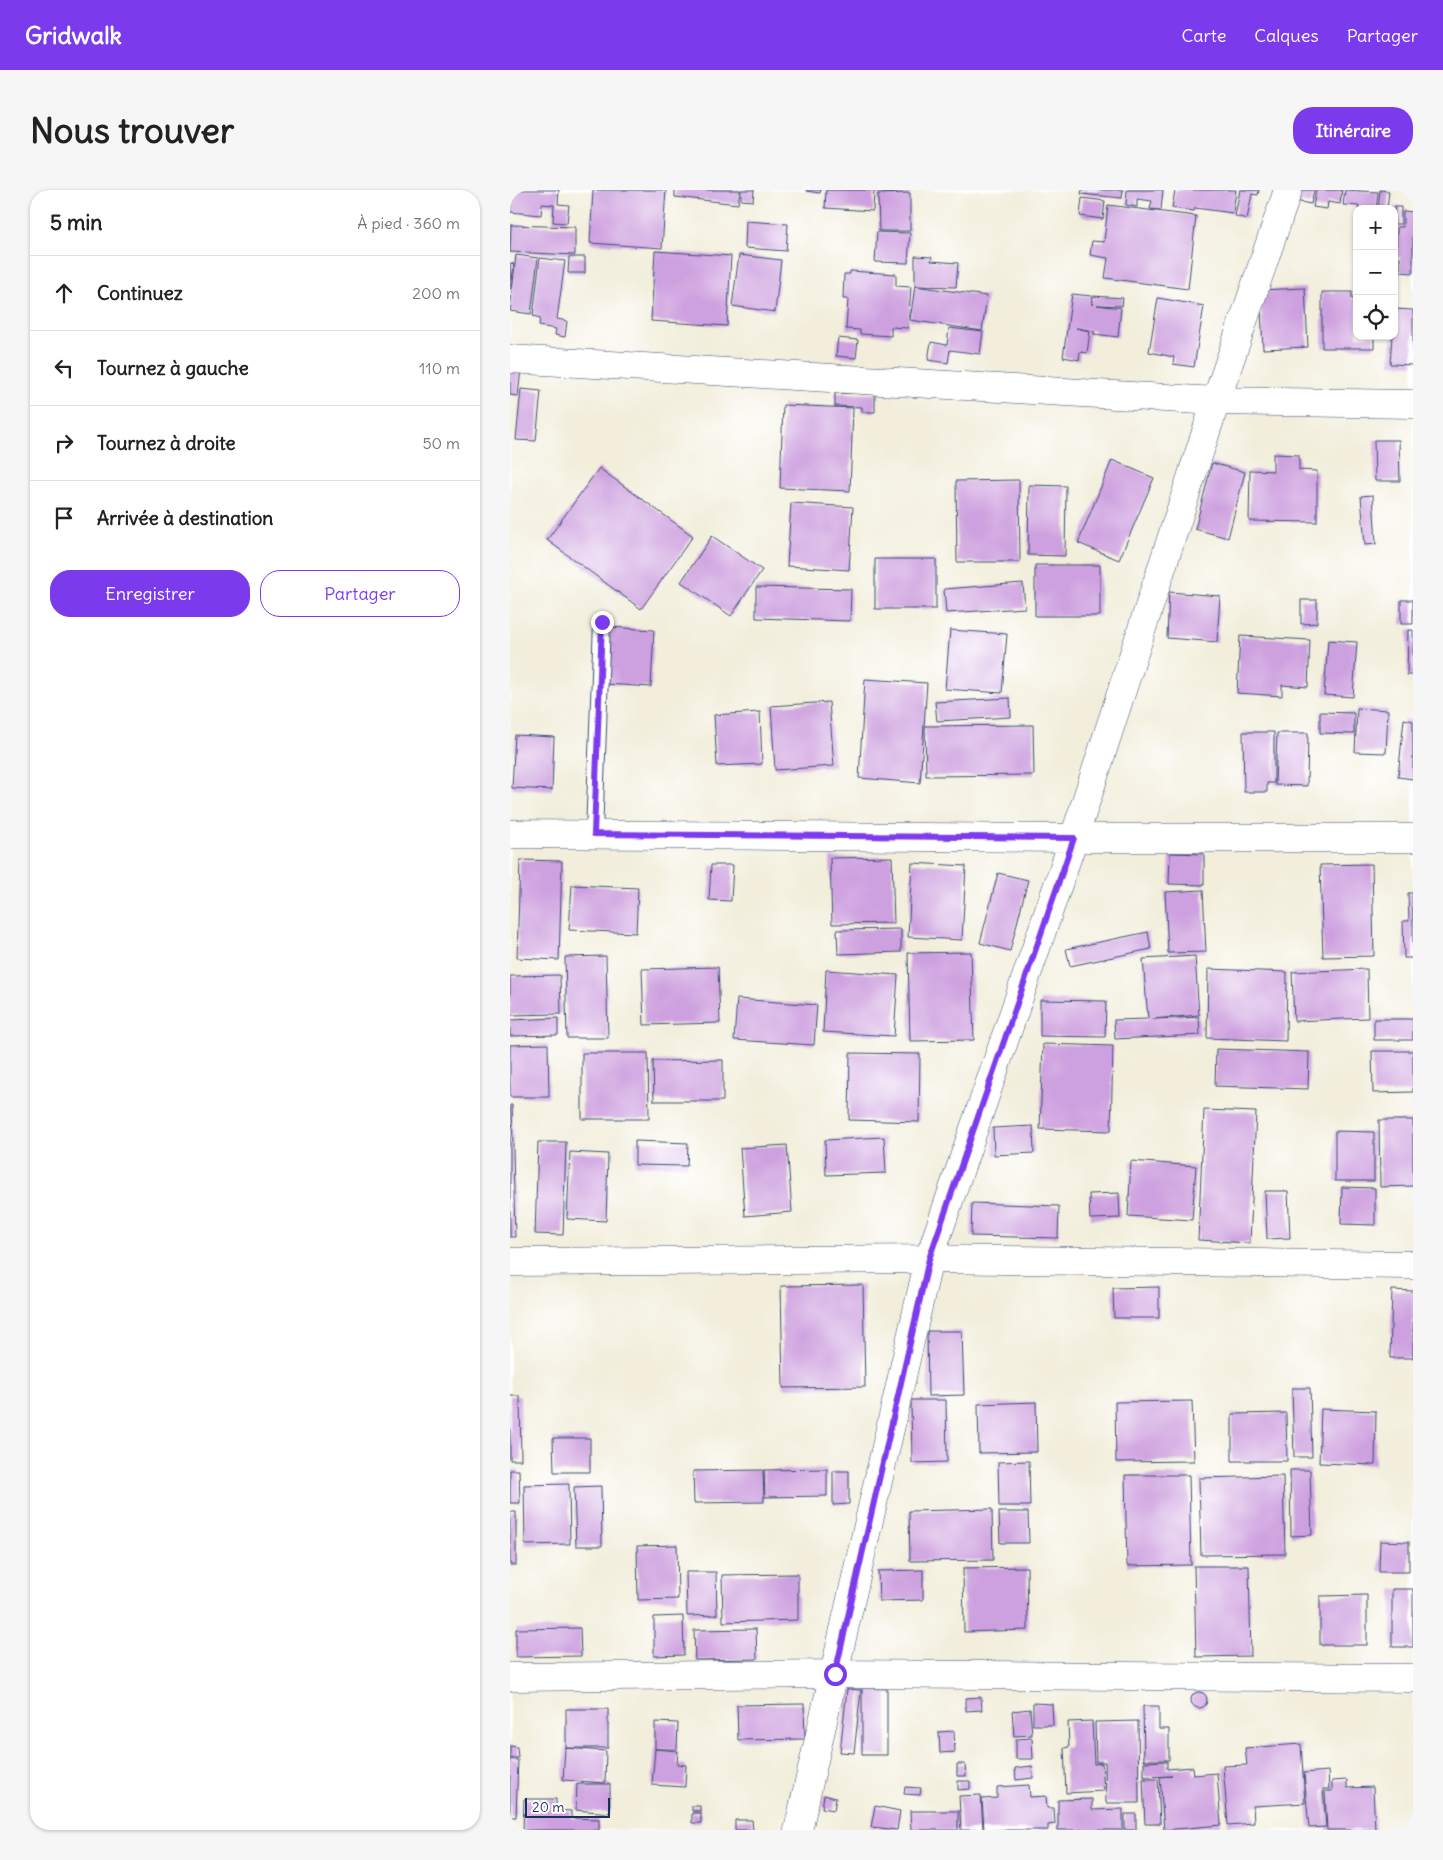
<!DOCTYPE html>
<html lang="fr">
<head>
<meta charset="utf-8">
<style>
	body { margin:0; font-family:Delius,sans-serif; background:#f6f6f6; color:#222 }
	.controls { position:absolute; right:15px; top:15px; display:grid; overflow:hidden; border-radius:10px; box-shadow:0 1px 4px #0004 }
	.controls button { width:45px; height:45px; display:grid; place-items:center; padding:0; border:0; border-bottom:1px solid #e0e0e0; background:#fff; color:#222; font:25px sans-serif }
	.scale { position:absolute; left:15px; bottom:12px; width:85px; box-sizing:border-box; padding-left:5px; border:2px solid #1b2f5e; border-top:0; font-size:14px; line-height:18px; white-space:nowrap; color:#1b2f5e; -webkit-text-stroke:4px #fff; paint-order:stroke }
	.stop { position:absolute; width:15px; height:15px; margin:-11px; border:4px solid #7c3aed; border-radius:50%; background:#fff }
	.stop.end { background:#7c3aed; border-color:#fff; box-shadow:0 1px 5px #0008 }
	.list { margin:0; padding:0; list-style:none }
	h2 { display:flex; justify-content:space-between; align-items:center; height:65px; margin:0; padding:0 20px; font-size:21px }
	h2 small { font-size:16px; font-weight:400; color:#767676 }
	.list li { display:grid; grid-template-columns:32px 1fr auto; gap:15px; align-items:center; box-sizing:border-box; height:75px; padding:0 20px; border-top:1px solid #e0e0e0 }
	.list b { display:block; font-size:19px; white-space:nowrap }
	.list em { font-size:16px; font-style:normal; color:#767676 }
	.actions { display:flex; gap:10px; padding:15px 20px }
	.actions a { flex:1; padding:11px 0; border:1px solid #7c3aed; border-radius:20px; text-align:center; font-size:18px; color:#7c3aed }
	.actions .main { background:#7c3aed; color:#fff }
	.icon { flex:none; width:28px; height:28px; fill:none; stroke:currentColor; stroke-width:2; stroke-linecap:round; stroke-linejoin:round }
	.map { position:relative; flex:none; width:903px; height:1640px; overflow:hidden; border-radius:20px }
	header { display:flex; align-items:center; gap:30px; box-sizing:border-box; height:70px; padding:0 25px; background:#7c3aed; color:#fff }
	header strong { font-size:24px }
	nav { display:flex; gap:28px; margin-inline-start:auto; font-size:18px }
	.intro { display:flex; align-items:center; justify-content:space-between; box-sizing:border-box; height:120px; padding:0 30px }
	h1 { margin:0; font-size:35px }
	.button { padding:12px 22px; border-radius:20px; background:#7c3aed; color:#fff; font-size:18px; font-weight:700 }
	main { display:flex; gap:30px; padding:0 30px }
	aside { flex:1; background:#fff; border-radius:20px; box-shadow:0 1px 4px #0004 }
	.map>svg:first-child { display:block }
</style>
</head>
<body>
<header>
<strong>Gridwalk</strong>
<nav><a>Carte</a><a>Calques</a><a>Partager</a></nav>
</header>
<div class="intro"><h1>Nous trouver</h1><a class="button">Itinéraire</a></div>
<main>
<aside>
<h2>5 min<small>À pied · 360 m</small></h2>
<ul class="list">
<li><svg class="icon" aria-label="ahead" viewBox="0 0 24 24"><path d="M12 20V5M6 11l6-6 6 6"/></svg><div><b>Continuez</b></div><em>200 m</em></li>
<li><svg class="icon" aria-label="left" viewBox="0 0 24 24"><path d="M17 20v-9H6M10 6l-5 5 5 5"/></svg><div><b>Tournez à gauche</b></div><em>110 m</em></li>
<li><svg class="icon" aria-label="right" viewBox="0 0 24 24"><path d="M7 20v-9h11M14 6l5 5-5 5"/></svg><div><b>Tournez à droite</b></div><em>50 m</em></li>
<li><svg class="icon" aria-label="arrive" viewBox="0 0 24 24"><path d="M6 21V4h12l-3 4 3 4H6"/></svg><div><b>Arrivée à destination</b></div></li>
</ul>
<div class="actions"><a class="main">Enregistrer</a><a>Partager</a></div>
</aside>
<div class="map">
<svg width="903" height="1640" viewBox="0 0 903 1640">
	<rect width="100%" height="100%" fill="#fff"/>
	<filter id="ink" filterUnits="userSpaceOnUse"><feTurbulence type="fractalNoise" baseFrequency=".02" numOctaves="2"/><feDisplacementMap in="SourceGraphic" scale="10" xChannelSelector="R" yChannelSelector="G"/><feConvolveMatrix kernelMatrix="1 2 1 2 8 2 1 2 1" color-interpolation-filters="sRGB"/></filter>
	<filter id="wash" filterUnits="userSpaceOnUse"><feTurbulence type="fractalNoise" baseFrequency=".0096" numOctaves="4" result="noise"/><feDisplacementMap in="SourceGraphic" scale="20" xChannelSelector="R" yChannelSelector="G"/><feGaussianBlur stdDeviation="1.12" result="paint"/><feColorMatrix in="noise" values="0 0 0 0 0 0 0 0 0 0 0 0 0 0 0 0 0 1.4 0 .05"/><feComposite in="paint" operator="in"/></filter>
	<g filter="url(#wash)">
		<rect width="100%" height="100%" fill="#f2eedb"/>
		<g id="blocks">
			<!-- building -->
			<path fill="#cda0df" d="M0,0H49L48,14L59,15L57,33L43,32L44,15L32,14L31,25L0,22Z
				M83,0H156L152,58L80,53Z
				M165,0H230L228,14L165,7Z
				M231,0H244L243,11L231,10Z
				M296,0H311L310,3L296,1Z
				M316,0H387L386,3L364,1L363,21L315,18Z
				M572,0H613L612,8L571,4Z
				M617,0H653L651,20L640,19L642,11L627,9V17L616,15Z
				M665,0H726L723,23L685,18L684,21L662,18Z
				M730,0H749L748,5L742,4L737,29L725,26Z
				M781,0H804L801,14L779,10Z
				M806,0H832L830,14L818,12L817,19L803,17Z
				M835,0L868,2L866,19H848L849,16L833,15Z
				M870,0L879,1L877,19H868Z
				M400,3V41H369L368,4Z
				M572,8L595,11L593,29L570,26Z
				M598,15L686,26L678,99L595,88L598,68L580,65L582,51L594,52Z
				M884,17H891V34H884Z
				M893,21L903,22V83L890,82V67H886L887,37H893Z
				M236,31L278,34L276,61L235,58Z
				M1,35L65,37V65L0,62Z
				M367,42L400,43L398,73L365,72Z
				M145,61L221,66L217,136L141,131Z
				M6,65L28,68L21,124L0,121Z
				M229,65L271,70L265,122L222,116Z
				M405,66L422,67L421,71L448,73L446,97L405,96Z
				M59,67H75V83H58Z
				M30,68L55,71L47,129L57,131L55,147L45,145L46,139L29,136L30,128L23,126Z
				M0,73L4,74L1,99H0Z
				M340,81L386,84V96L401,97L398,138L381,137V146L350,144V140L336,139L338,109H333L334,84H340Z
				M405,96L477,106L472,141L400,130Z
				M795,98L798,157L753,159L750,100Z
				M812,102H842V109H847V146H864V158H812Z
				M562,104L582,106V115L583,106L613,108L612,116L587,115L611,118L608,147L584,144V141L566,138L580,141L577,163L570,162L569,170L553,167Z
				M648,108L694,116L684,177L663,174L664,167L639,162Z
				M884,119L903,120V175L880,174L882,146H884Z
				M439,138L473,142L470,164L440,160L438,173L418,170L421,152L437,155Z
				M328,148L348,150L346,168L326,166Z
				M0,178L11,179L8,206L0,205Z
				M11,199L31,201L26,251L6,250Z
				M325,203L365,204V222H352V217L325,216Z
				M273,215L343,218L340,301L270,298Z
				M864,250H889L890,291H865Z
				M763,264L789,265V280L807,281V332L739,331L740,280L763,281Z
				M602,270L644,288L609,370L568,353Z
				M702,273L735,282L718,348L685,339Z
				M89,278L183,346L131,419L37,350Z
				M509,290L510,372H447L446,291Z
				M519,295L556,296L555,366L518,365Z
				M863,305L866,354L855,355L851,306Z
				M281,313L343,317L339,380L277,376Z
				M202,346L252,380L221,426L171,392Z
				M365,369H426V419H365Z
				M525,375H590V426H525Z
				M513,393L515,418L436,423L434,399Z
				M246,397L341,399L340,431L246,428Z
				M659,402L710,406L707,452L657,448Z
				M791,410H807V433L791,434Z
				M891,410H903V434H891Z
				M99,437L144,440L141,497L96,494Z
				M440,440L497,444L492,503L435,499Z
				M898,440H903V485H897Z
				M730,446L800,450L798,497L772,495V506L727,503Z
				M818,450L847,452L843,507L814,505Z
				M355,489L417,493L410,593L349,588Z
				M500,508L501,527L427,531L425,512Z
				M319,512L324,576L265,580L261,516Z
				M847,518L878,520L876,563L845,562Z
				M250,522L252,574L207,576L204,525Z
				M810,522L844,523V544L810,543Z
				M894,529L903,531V589L888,587Z
				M523,535L524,585L416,586L415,536Z
				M733,542H764V593H757V602H734Z
				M767,543H798L797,596L765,595Z
				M5,545L44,547L42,600L2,598Z
				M660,663L694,664V695L659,694Z
				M382,667L384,733L322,734L320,668Z
				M10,670L52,671L49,770L7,768Z
				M402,673L456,676L452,750L398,747Z
				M862,674L864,766L813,767L810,675Z
				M201,675H223L221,711L199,710Z
				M488,683L518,690L500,761L470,753Z
				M62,695L128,698L126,743L59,740Z
				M693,700L696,762L658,763L655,702Z
				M898,703H903V768H894L893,731H899Z
				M391,739V762L328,764L327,740Z
				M638,742L641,759L560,776L556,759Z
				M461,762L464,850L400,851L398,763Z
				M96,766L98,848H57L55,767Z
				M685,766L689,825L643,829L689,827L690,845L605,849L604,830L638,829L633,769Z
				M208,777L210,833L134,835L132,779Z
				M698,779L777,782L776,851L697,848Z
				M857,779L858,828L784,831L782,782Z
				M316,780L388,785L384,846L313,842Z
				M50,785L51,824L0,825V786Z
				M227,809L307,815L304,855L224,850Z
				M530,810L596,811L595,847L530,846Z
				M48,828V845L0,846V830Z
				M864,829H903V850H864Z
				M38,854L39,907H0V855Z
				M533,854L603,856L601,941L530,939Z
				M706,859L799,862L798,899L705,896Z
				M862,861H903V902L863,903Z
				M72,863H138L139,929H72Z
				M340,863L410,864L409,932L339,930Z
				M213,870V911H144L143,871Z
				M0,915H2L5,1047H0Z
				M694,920L746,922L740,1053L688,1050Z
				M869,930H903V996L870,997Z
				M523,936L524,963L484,965L483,938Z
				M825,941L864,942V991H825Z
				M374,947L376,983L316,985L315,950Z
				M125,951L178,953L177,976L125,975Z
				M28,952H56L53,1045L25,1044Z
				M277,955L282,1022L235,1026L230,958Z
				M60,962L98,964L96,1031L57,1029Z
				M621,971L686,976L682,1030L618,1026Z
				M832,997L865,998V1035L831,1034Z
				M755,1001H778L780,1048L757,1049Z
				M609,1003L610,1028L580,1029L579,1004Z
				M462,1013L549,1016L548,1048L461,1046Z
				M353,1095L355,1197L273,1198L271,1096Z
				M649,1097V1128H604L603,1098Z
				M882,1100L903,1101V1168H880Z
				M417,1141H452L454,1205L418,1206Z
				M782,1198H800L802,1267H784Z
				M0,1206H10L11,1270H0Z
				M401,1210H436L437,1272L402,1273Z
				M682,1211L684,1271L606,1272L605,1212Z
				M526,1212L527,1262L469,1263L468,1214Z
				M811,1219L866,1221L865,1275L809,1273Z
				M776,1223L777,1271H722V1224Z
				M43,1248H80V1282H44Z
				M519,1271L520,1316H489L488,1272Z
				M317,1279V1306L255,1307L254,1280Z
				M0,1280H9L10,1313H0Z
				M253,1280L254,1312L184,1313L183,1281Z
				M780,1280H800L802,1345L781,1346Z
				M323,1281H339V1314L323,1315Z
				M615,1285H679L681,1375L617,1376Z
				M773,1286L775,1364L691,1365L689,1288Z
				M59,1294L60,1354L15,1355L14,1295Z
				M91,1296L92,1356H66L64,1297Z
				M482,1319L483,1370L400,1371L399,1321Z
				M0,1322H6V1375H0Z
				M489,1322H518L519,1353H490Z
				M870,1351L899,1352V1382H869Z
				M167,1355L168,1409L128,1410L127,1356Z
				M684,1376H739L741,1466L686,1467Z
				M517,1377L518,1440L454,1442L453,1378Z
				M413,1380V1410L369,1411L368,1381Z
				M176,1382H206L207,1425L177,1426Z
				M288,1384V1430L213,1432L212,1385Z
				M882,1399H903V1457H882Z
				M857,1405V1455H810V1406Z
				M173,1426L174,1465L144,1466V1427Z
				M70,1438L71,1466L6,1467V1439Z
				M246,1439L247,1469L185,1470L184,1440Z
				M352,1498L377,1499V1565H352Z
				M337,1499L351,1500L344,1563L330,1562Z
				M681 1510a8 8 0 1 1 16 0a8 8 0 1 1-16 0Z
				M471,1507L472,1520L456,1521V1508Z
				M523,1513L542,1514L543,1535H523Z
				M294,1514L295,1549L228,1550L227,1515Z
				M633,1516H649V1539H659V1570H634Z
				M56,1519H98V1558H56Z
				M520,1519L522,1545L504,1546L502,1521Z
				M582,1531L584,1574L592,1573L594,1601L556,1603L554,1558L559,1557L558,1532Z
				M628,1531L629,1613H596L595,1572H586L585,1532Z
				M145,1532L168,1533L167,1559H145Z
				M444,1541L445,1562L430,1563L429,1542Z
				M522,1548L523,1569H506V1549Z
				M791,1554L795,1613L743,1616L744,1633L718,1635L713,1576L737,1575L735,1558Z
				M0,1556L7,1557L8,1568H0Z
				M55,1558L96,1561L95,1593L53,1590Z
				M145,1559L168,1561L167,1574L176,1575L175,1597L142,1595Z
				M0,1569L8,1570L6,1627H0Z
				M657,1571V1579L683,1577L684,1585L707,1583L711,1635L654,1640L650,1587L662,1586L634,1587V1572Z
				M447,1574H455L456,1586H447Z
				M522,1576L523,1588L506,1590L505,1578Z
				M818,1581L819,1599H813L816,1637L799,1638L794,1583Z
				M633,1589H648L650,1634H635Z
				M837,1590V1598L863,1597L865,1640H817L815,1601H822V1591Z
				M448,1591H460V1599L448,1600Z
				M67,1594H100V1623L66,1620Z
				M519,1595L520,1607L536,1606L537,1618H544L545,1634L538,1635V1640H474L472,1609L487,1608V1597Z
				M395,1597L411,1598L410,1605L394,1604Z
				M314,1605L326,1608L324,1620L312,1618Z
				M471,1605L473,1640H451L449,1606Z
				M14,1609H46V1620L61,1621V1628L89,1629V1640H13Z
				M582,1609V1620L613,1619V1640H548V1610Z
				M182,1616H190V1621H182Z
				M365,1616L390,1621L387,1640L361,1637Z
				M400,1621H448V1640H401Z
				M182,1623H191V1633H182Z
				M615,1624H626V1640H615Z
				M225,1630H242L243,1640H225Z"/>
		</g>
	</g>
	<g filter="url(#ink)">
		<use href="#blocks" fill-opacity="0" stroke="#3b4c71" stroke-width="1"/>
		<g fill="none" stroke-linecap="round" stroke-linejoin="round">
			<defs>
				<path id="lane" d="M84,644L92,432"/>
				<path id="street" d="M0,169L706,211L903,214
					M0,644L564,648H903
					M0,1072L419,1069L903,1075
					M0,1487L325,1484L903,1488
					M288,1640L419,1069L564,648L706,211L778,0"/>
			</defs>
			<!-- lane casing -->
			<use href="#lane" stroke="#3b4c71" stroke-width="18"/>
			<!-- street casing -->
			<use href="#street" stroke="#3b4c71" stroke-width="29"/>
			<!-- lane -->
			<use href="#lane" stroke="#fff" stroke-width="16"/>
			<!-- street -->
			<use href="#street" stroke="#fff" stroke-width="28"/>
		</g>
	</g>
	<g fill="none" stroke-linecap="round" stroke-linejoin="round" filter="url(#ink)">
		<!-- route -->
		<path stroke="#7c3aed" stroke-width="6" d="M92,432L84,644L564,648L419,1069L325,1484"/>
	</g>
</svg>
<div class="controls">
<button>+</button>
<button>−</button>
<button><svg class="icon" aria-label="locate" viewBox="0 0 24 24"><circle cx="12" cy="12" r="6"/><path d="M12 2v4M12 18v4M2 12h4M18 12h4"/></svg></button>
</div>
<div class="scale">20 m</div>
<div class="stop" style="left:325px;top:1484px"></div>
<div class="stop end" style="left:92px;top:432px"></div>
</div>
</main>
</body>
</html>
